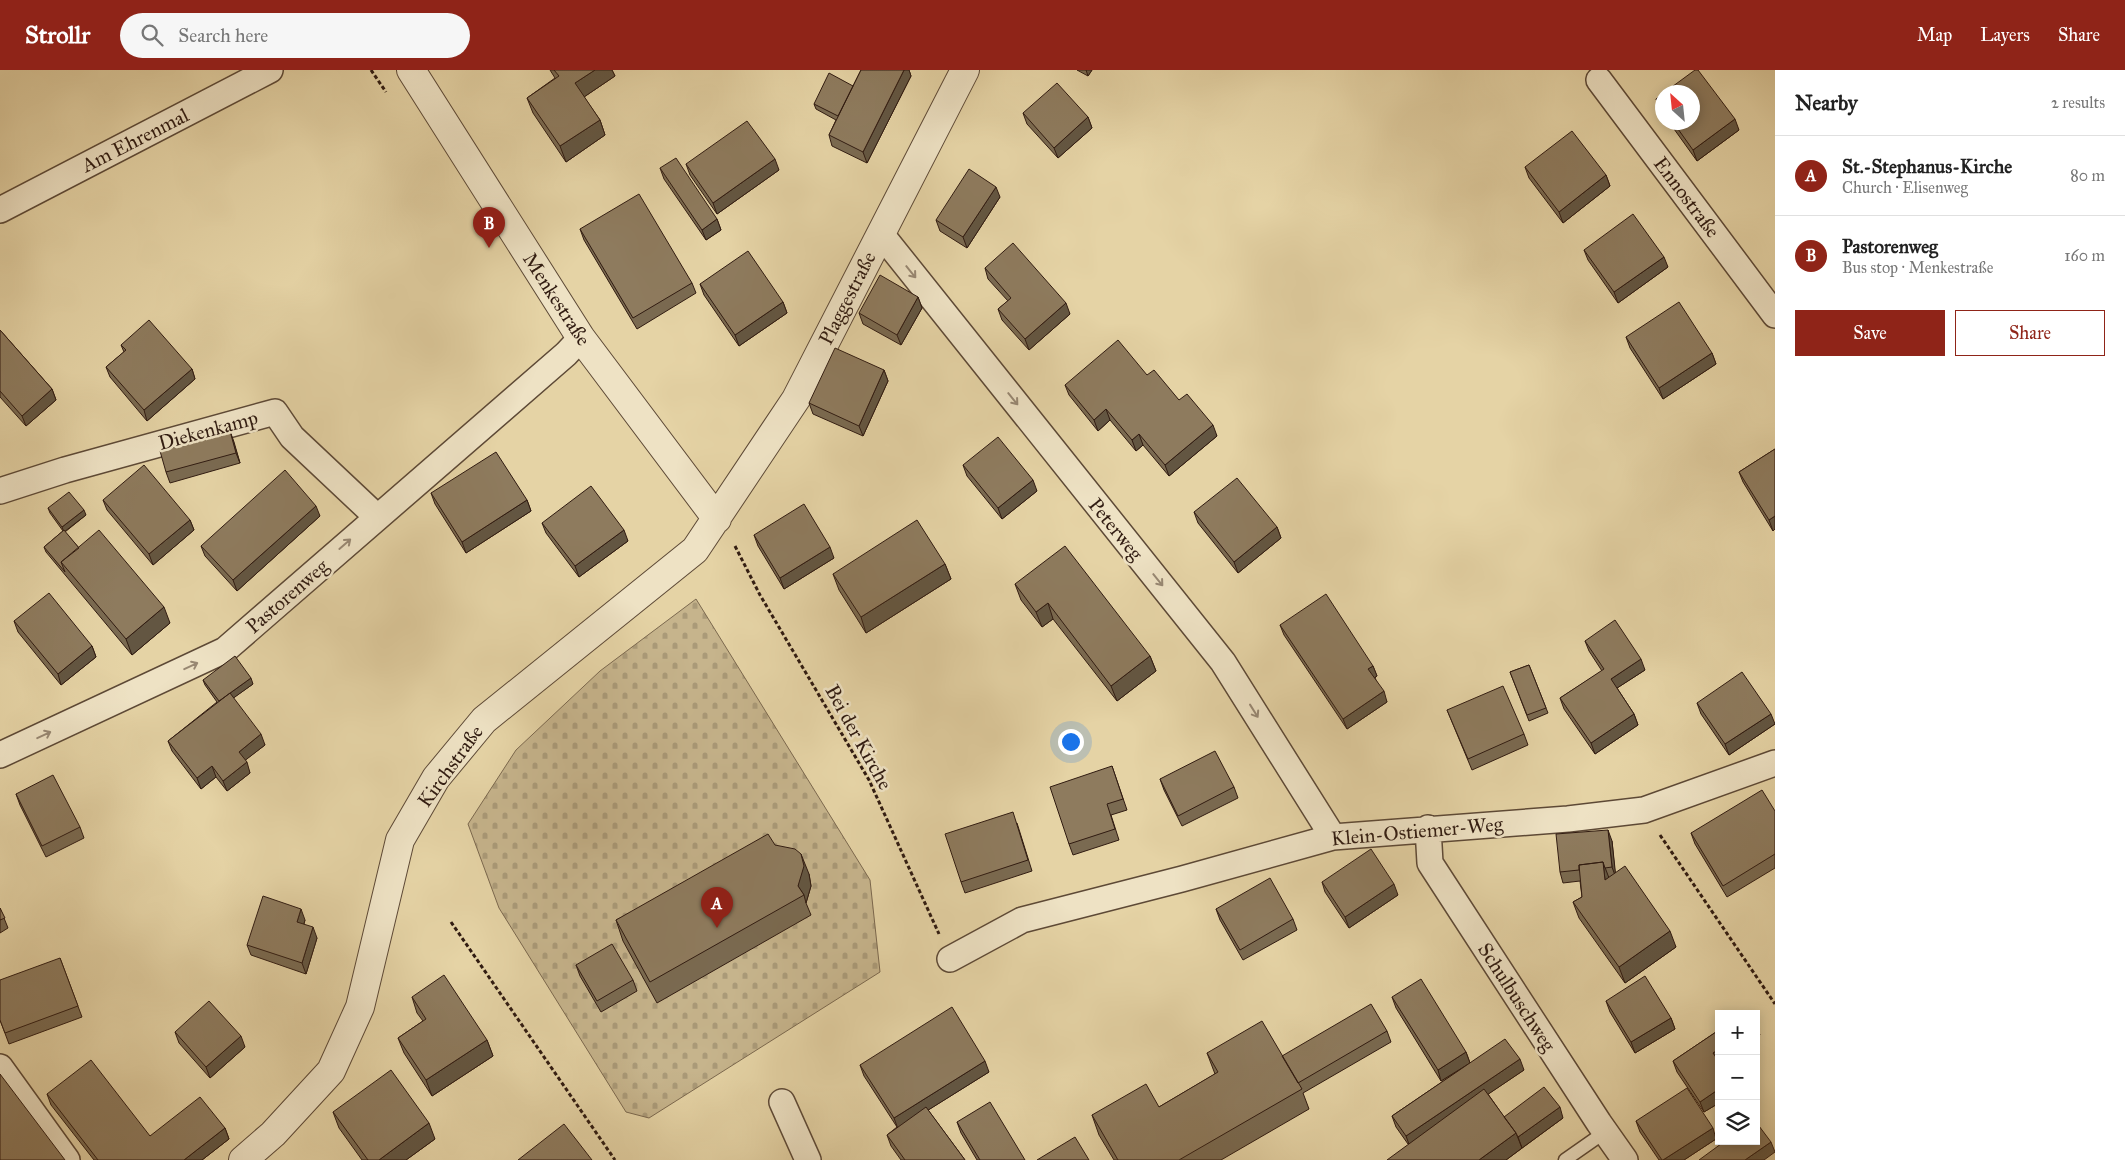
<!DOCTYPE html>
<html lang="en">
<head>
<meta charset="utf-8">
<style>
	body { margin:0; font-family:"IM FELL Great Primer",serif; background:#f6f6f6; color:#222 }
	.controls { position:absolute; right:15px; bottom:15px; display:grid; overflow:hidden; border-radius:0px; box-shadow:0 2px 12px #0003 }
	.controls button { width:45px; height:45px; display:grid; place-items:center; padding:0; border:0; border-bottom:1px solid #e0e0e0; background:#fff; color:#222; font:25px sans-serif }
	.compass { position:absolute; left:1655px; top:15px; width:45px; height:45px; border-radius:50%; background:#fff; box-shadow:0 2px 12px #0003; rotate:333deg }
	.you { position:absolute; left:1070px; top:671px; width:18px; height:18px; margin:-12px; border:4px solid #fff; border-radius:50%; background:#1a73e8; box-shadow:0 0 0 8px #1a73e833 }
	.badge { display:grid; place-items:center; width:32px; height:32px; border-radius:50%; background:#8f2418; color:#fff; font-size:16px; font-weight:700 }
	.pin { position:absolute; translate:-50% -41px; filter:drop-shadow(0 1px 2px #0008) }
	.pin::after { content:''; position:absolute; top:26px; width:18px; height:15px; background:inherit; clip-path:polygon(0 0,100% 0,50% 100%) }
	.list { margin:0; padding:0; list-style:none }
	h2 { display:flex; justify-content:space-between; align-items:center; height:65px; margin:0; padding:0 20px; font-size:21px }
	h2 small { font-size:16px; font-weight:400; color:#767676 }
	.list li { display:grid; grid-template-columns:32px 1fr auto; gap:15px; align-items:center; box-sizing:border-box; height:80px; padding:0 20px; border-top:1px solid #e0e0e0 }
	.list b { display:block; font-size:19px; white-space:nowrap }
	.list p { margin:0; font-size:16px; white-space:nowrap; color:#767676 }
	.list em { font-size:16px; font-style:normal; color:#767676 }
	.actions { display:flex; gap:10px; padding:15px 20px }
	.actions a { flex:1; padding:11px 0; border:1px solid #8f2418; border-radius:0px; text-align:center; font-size:18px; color:#8f2418 }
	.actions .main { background:#8f2418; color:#fff }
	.icon { flex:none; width:28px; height:28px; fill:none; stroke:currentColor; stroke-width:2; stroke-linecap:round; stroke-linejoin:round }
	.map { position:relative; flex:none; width:1775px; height:1090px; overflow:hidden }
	header { display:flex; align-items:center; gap:30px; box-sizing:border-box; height:70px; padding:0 25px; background:#8f2418; color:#fff }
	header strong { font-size:24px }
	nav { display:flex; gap:28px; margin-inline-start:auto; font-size:18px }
	.search { width:350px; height:45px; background:#f6f6f6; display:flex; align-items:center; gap:12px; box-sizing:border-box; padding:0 18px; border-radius:28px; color:#767676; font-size:19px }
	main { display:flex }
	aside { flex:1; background:#fff }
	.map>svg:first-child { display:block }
</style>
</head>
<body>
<header>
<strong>Strollr</strong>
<div class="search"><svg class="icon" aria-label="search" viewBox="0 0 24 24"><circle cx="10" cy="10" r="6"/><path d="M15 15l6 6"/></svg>Search here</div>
<nav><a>Map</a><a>Layers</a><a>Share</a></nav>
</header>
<main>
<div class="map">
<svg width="1775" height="1090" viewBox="0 0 1775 1090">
	<defs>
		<pattern id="cemetery-stones" width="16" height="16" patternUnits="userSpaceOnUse" patternTransform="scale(1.25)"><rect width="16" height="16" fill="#c6b48c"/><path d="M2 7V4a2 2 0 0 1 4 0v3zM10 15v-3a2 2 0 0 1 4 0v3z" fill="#aa9a78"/></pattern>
	</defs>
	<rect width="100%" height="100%" fill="#e5d3a5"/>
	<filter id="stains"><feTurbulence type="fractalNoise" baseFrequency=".004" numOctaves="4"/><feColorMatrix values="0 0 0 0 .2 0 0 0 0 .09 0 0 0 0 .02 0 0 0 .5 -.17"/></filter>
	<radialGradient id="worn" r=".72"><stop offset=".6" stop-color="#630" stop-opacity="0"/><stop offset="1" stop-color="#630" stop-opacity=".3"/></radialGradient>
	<!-- cemetery -->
	<path fill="url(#cemetery-stones)" stroke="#7b684e" d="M696,529L870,810L880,902L649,1048L626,1042L499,838L468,754L516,680L600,601Z"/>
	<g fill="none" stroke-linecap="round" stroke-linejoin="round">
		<defs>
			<path id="service" d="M1565,1090L1605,1062"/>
			<path id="minor" d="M1599,10L1775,245
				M0,140L270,0
				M881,164L1223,592L1333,767
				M0,421L65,400L275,342L292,367L377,447
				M0,685L225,580L566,284L581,268
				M1428,758L1430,793L1599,1053L1625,1090
				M950,889L1022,850L1182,809L1333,767L1568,749L1644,740L1775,693
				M0,997L67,1090
				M782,1032L808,1090"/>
			<path id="tertiary" d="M411,0L581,268L717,449
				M243,1090L273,1064L331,1001L360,937L400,770L436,708L484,650L695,480L796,329L965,0"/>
		</defs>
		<!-- service casing -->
		<use href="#service" stroke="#5d4936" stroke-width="15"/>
		<!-- minor casing -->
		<use href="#minor" stroke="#5d4936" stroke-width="28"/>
		<!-- tertiary casing -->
		<use href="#tertiary" stroke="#5d4936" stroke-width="30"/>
		<!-- path -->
		<path stroke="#301b11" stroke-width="3" stroke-dasharray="4 2.5" stroke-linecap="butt" d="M371,0L386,22
			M735,476L760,525L869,710L939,864
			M1660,765L1775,934
			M451,852L615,1090"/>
		<!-- service -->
		<use href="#service" stroke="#eee2c4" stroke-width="12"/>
		<!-- minor -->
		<use href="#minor" stroke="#eee2c4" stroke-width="25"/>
		<!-- tertiary -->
		<use href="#tertiary" stroke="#eee2c4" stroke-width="28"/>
	</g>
	<!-- wall -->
	<path fill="#7a6a51" stroke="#301b11" d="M550,0H612L615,6L584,27L600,50L605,65L566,92L533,43L527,28L555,8Z
		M861,0H909L911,6L867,93L832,76L829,65L836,50L816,39L814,34L853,16Z
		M1077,0H1092L1088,6Z
		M1662,24V44L1660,40L1656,29Z
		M1023,43L1088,47L1092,58L1058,88L1027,54Z
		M1669,52H1692L1739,60L1697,91Z
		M686,94L779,100L717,144L690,105Z
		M1525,97L1606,105L1610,116L1563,153L1529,108Z
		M660,98L717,149L721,160L706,170L664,109Z
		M1000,127L967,178L940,161L936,150Z
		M580,159L692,213L696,223L637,259L584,170Z
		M1584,180L1668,197L1618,233L1588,190Z
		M985,198L1070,244L1029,280L1002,250L998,239L1008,231L988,209Z
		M700,214L783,232L787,243L739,276L704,225Z
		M918,227L922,238L901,275L863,254L859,243Z
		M0,260L52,319L56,330L26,356L0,327Z
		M1626,267L1712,283L1716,294L1663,329L1630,278Z
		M121,275L192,299L195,309L147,351L110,307L106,297L124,282Z
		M884,300L888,311L863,366L813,344L809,333Z
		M1147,305L1179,330L1217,366L1169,406L1143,375L1136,381L1110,350L1098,361L1069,325L1065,315Z
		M230,361L240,393L170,413L166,402Z
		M1775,379V459L1773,461L1743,412L1739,402Z
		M963,395L1037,421L1002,449L967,406Z
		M431,423L527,430L531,441L466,483L435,434Z
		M103,430L190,450L194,460L153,495L107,440Z
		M48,438L86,445L65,462L79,478L170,553L132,585L46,482L44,477L63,461L50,443Z
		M1194,442L1277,457L1281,468L1238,503L1198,453Z
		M320,446L237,521L205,486L201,476Z
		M542,453L628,471L579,507L546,463Z
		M754,465L834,488L784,519L758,476Z
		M945,494L951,509L866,563L839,520L833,504Z
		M1015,514L1150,586L1156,601L1117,631L1053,549L1042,557L1021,530Z
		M14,551L92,576L96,587L61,615L18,562Z
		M1280,555L1373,596L1377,606L1375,608L1387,632L1347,659L1284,565Z
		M1585,571L1645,600L1617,618L1634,644L1638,655L1595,684L1564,639L1560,628L1602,601L1589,581Z
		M1529,595L1548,643L1529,651L1510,602Z
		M203,610L253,614L233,628L265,675L245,690L250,703L227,721L216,707L201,719L172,681L168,671L217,632L205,615Z
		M1697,633L1775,654L1729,685L1701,644Z
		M1447,640L1524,664L1528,675L1472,700Z
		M1112,696L1127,740L1111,745L1119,770L1073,785L1069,774Z
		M1160,709L1234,717L1238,728L1182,756L1164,720Z
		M16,724L80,757L84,768L46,787L20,735Z
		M1775,741V798L1727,827L1695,774L1691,763Z
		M1017,753L1032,801L965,823L961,812Z
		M1612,771L1615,803L1676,877L1625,913L1579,848L1573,832L1582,827L1580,811L1563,813L1560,802Z
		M775,775L809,804L811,816L806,833L811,845L657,933L623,871L616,850Z
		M1322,812L1398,825L1349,858L1325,822Z
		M0,838L8,858L0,863Z
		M1216,839L1293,849L1297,860L1243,890L1220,850Z
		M305,850L304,854L317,868L306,904L251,885L247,875Z
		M60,888L82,947L9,974L0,950Z
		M576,895L633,910L637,921L601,942L580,906Z
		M412,927L487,970L493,986L432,1026L404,983L398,968L423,951L417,943Z
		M1392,927L1466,982L1470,993L1524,1000L1488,1024L1504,1047L1563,1048L1506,1090L1408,1074L1396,1057L1392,1046L1467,995L1441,1011L1396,938Z
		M1606,931L1671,948L1675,959L1635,983L1610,942Z
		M1719,960V1033L1704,1042L1677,1002L1673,991Z
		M1387,961L1391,972L1303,1023L1309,1039L1221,1090H1114L1099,1065L1092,1045L1159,1037L1215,1004L1207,983L1282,986Z
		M175,962L245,977L210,1008L179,973Z
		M860,995L989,1002L928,1040L965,1090H901L891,1076L887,1065L897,1057L864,1006Z
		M47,1024L150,1066L225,1058L229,1069L202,1090H94L51,1035Z
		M333,1042L435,1069L406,1090H362L339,1058Z
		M1636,1051L1716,1069L1684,1090H1659L1640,1062Z
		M957,1052L1025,1090H977L961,1063Z"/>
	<!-- shaded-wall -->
	<path fill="#635642" stroke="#301b11" d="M595,0H612L615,6L581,29L575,13Z
		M904,0H909L911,6L867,93L863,82Z
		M1086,0H1092L1088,6Z
		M1088,47L1092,58L1058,88L1054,78Z
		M1735,49L1739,60L1697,91L1693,80Z
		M600,50L605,65L566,92L560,76Z
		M775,89L779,100L717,144L713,133Z
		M1606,105L1610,116L1563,153L1559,142Z
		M996,117L1000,127L967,178L963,167Z
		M717,149L721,160L706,170L702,160Z
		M1664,187L1668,197L1618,233L1614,222Z
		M918,227L922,238L901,275L897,265Z
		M783,232L787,243L739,276L735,265Z
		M1066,233L1070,244L1029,280L1025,269Z
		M1712,283L1716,294L1663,329L1659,318Z
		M192,299L195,309L147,351L144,340Z
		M884,300L888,311L863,366L859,356Z
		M52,319L56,330L26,356L22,346Z
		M1106,339L1110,350L1098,361L1094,350Z
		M1213,355L1217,366L1169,406L1165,395Z
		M230,361L234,372L240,393L236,383Z
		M1139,364L1143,375L1136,381L1132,370Z
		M1033,410L1037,421L1002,449L998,438Z
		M527,430L531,441L466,483L462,472Z
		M316,436L320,446L237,521L233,510Z
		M84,440L86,445L64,462L62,457Z
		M1775,446V459L1773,461L1769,450Z
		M190,450L194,460L153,495L149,484Z
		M1277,457L1281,468L1238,503L1234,492Z
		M624,460L628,471L579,507L575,496Z
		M830,477L834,488L784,519L780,508Z
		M945,494L951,509L866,563L861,547Z
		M1048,533L1053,549L1042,557L1036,542Z
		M164,537L170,553L132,585L126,569Z
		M92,576L96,587L61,615L58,604Z
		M1150,586L1156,601L1117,631L1111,616Z
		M1641,589L1645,600L1614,620L1611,609Z
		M1373,596L1377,606L1372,609L1368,599Z
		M251,608L253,614L221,637L219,631Z
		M1384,621L1387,632L1347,659L1343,649Z
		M1634,644L1638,655L1595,684L1591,673Z
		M1771,644L1775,654L1729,685L1725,674Z
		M261,664L265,675L243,692L239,682Z
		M247,692L250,703L227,721L223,711Z
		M212,696L216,707L201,719L197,708Z
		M1608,760L1612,771L1616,808L1612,797Z
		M801,784L809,804L811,816L806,833L804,825L798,816Z
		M1603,792L1609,808L1605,810Z
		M1394,814L1398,825L1349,858L1345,847Z
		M301,839L305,850L301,863L297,852Z
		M313,857L317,868L306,904L302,893Z
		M1670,861L1676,877L1625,913L1619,897Z
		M1671,948L1675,959L1635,983L1631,972Z
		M1756,954L1760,965L1756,967Z
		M241,966L245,977L210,1008L206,997Z
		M487,970L493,986L432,1026L426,1010Z
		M1719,979V992L1713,983Z
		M1466,982L1470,993L1441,1011L1438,1000Z
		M1520,989L1524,1000L1410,1077L1406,1066Z
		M985,991L989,1002L898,1059L894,1048Z
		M1719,1019V1033L1704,1042L1700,1032Z
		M1560,1037L1563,1048L1522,1078L1518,1067Z
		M429,1053L435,1069L406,1090H379Z
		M225,1058L229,1069L202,1090H184Z
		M1713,1058L1716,1069L1684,1090H1663Z
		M1516,1063L1522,1078L1506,1090H1479Z
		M1771,1072L1775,1082L1764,1090H1745Z"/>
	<!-- building -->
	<path fill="#8e7b5e" stroke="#301b11" d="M554,0H595L575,13L600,50L560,76L527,28L559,6Z
		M861,0H904L863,82L829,65Z
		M1695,0H1698L1735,49L1693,80L1673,52H1692V22H1665Z
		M829,3L853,16L838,46L814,34Z
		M1057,13L1088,47L1054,78L1023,43Z
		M1662,24V39L1656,29Z
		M747,51L775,89L713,133L686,94Z
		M1572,61L1606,105L1559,142L1525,97Z
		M676,88L717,149L702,160L660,98Z
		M969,99L996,117L963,167L936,150Z
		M639,124L692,213L633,248L580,159Z
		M1633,144L1664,187L1614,222L1584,180Z
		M1013,173L1066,233L1025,269L998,239L1011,228L985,198Z
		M748,181L783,232L735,265L700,214Z
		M880,205L918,227L897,265L859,243Z
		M1679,232L1712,283L1659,318L1626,267Z
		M149,250L192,299L144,340L106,297L126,280L121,275Z
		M0,260L52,319L22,346L0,321Z
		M1118,270L1147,305L1154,300L1179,330L1187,324L1213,355L1165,395L1139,364L1132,370L1106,339L1094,350L1065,315Z
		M835,278L884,300L859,356L809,333Z
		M230,361L236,383L166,402L160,381Z
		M998,367L1033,410L998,438L963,395Z
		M1775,379V446L1769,450L1739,402Z
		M496,382L527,430L462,472L431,423Z
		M144,395L190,450L149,484L103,430Z
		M285,400L316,436L233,510L201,476Z
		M1237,408L1277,457L1234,492L1194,442Z
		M591,416L624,460L575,496L542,453Z
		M69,422L84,440L62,457L48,438Z
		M804,434L830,477L780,508L754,465Z
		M917,450L945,494L861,547L833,504Z
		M64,460L79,478L61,492L65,502L44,477Z
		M99,460L164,537L126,569L61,492Z
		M1065,476L1150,586L1111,616L1048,533L1036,542L1015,514Z
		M49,523L92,576L58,604L14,551Z
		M1326,524L1373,596L1368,599L1384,621L1343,649L1280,555Z
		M1615,550L1641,589L1611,609L1634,644L1591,673L1560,628L1604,599L1585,571Z
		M235,586L251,608L219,631L203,610Z
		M1529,595L1546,638L1527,645L1510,602Z
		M1742,602L1771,644L1725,674L1697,633Z
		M1503,616L1524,664L1468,689L1447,640Z
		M230,623L261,664L239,682L247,692L223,711L212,696L197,708L168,671Z
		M1215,681L1234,717L1178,746L1160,709Z
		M1112,696L1123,729L1107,734L1115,759L1069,774L1050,717Z
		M53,705L80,757L42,776L16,724Z
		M1762,720L1775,741V784L1723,816L1691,763Z
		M1013,742L1028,790L961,812L945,764Z
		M1608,760L1612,797L1605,798L1603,792L1579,795V800L1560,802L1556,764Z
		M768,764L775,775L795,779L801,784L804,796L798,816L804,825L650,912L616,850Z
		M1371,779L1394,814L1345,847L1322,812Z
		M1603,792L1605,810L1625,796L1670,861L1619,897L1573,832L1582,827L1579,795Z
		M1270,808L1293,849L1240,880L1216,839Z
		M263,826L301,839L297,852L313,857L302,893L247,875Z
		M0,838L5,848L0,850Z
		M612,874L633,910L597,931L576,895Z
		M60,888L78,936L5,963L0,950V910Z
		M444,905L487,970L426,1010L398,968L426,949L412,927Z
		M1645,906L1671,948L1631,972L1606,931Z
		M1421,909L1466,982L1438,1000L1392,927Z
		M209,931L241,966L206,997L175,962Z
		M1371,934L1387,961L1298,1013L1282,986Z
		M952,937L985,991L894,1048L860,995Z
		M1747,941L1749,944H1743Z
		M1262,951L1302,1019L1179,1090H1118L1092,1045L1146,1014L1159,1037L1218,1002L1207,983Z
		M1719,960V979L1713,983L1719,992V1019L1700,1032L1673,991Z
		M1505,969L1520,989L1406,1066L1392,1046Z
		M91,990L150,1066L200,1027L225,1058L184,1090H98L47,1024Z
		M391,1000L429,1053L379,1090H368L333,1042Z
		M0,1004L65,1090H0Z
		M1544,1017L1560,1037L1518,1067L1516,1063L1504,1047Z
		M1687,1018L1713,1058L1663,1090H1662L1636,1051Z
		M1484,1019L1516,1063L1479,1090H1387Z
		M990,1032L1025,1090H980L957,1052Z
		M926,1037L965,1090H905L887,1065Z
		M1756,1052L1771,1072L1745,1090H1699L1725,1071H1756Z
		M564,1054L592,1090H518Z
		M1075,1067L1089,1090H1037Z"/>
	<!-- one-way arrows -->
	<defs><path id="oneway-shaft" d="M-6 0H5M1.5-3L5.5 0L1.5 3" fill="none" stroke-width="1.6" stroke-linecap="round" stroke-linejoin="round" transform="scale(1.25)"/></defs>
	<g stroke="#988873">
		<use href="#oneway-shaft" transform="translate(911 202) rotate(51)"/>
		<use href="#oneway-shaft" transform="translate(1013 329) rotate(51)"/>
		<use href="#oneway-shaft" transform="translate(345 474) rotate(-41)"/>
		<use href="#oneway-shaft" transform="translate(1158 510) rotate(51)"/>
		<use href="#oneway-shaft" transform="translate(191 596) rotate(-25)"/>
		<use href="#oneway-shaft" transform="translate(1254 641) rotate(58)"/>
		<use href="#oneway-shaft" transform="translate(44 665) rotate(-25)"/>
	</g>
	<g text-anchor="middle" stroke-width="5" stroke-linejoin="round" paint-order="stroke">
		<!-- street labels -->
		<g font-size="20" fill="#301b11" stroke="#eee2c4">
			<text transform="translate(135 70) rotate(-27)" y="7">Am Ehrenmal</text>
			<text transform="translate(1687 127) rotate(53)" y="7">Ennostraße</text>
			<text transform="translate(847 228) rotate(-63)" y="7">Plaggestraße</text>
			<text transform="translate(557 229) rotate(57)" y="7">Menkestraße</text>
			<text transform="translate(208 360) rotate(-15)" y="7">Diekenkamp</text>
			<text transform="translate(1116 459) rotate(51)" y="7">Peterweg</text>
			<text transform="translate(287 526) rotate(-41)" y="7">Pastorenweg</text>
			<text transform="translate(859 667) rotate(61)" y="7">Bei der Kirche</text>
			<text transform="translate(450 696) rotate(-54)" y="7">Kirchstraße</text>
			<text transform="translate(1417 761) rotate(-5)" y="7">Klein-Ostiemer-Weg</text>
			<text transform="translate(1517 927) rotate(57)" y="7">Schulbuschweg</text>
		</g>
	</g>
	<rect width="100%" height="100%" filter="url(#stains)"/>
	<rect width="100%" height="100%" fill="url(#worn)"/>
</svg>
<div class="controls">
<button>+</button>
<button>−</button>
<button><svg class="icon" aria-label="layers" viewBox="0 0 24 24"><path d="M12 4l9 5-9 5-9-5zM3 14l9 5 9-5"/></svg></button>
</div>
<svg class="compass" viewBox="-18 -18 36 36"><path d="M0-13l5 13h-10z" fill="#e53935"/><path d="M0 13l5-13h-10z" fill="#767676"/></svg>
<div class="you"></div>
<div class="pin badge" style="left:717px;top:858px">A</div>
<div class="pin badge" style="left:489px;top:178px">B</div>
</div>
<aside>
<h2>Nearby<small>2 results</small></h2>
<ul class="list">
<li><span class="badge">A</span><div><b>St.-Stephanus-Kirche</b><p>Church · Elisenweg</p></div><em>80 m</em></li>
<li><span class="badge">B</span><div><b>Pastorenweg</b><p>Bus stop · Menkestraße</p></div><em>160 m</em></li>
</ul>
<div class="actions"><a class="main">Save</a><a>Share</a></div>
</aside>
</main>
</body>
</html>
